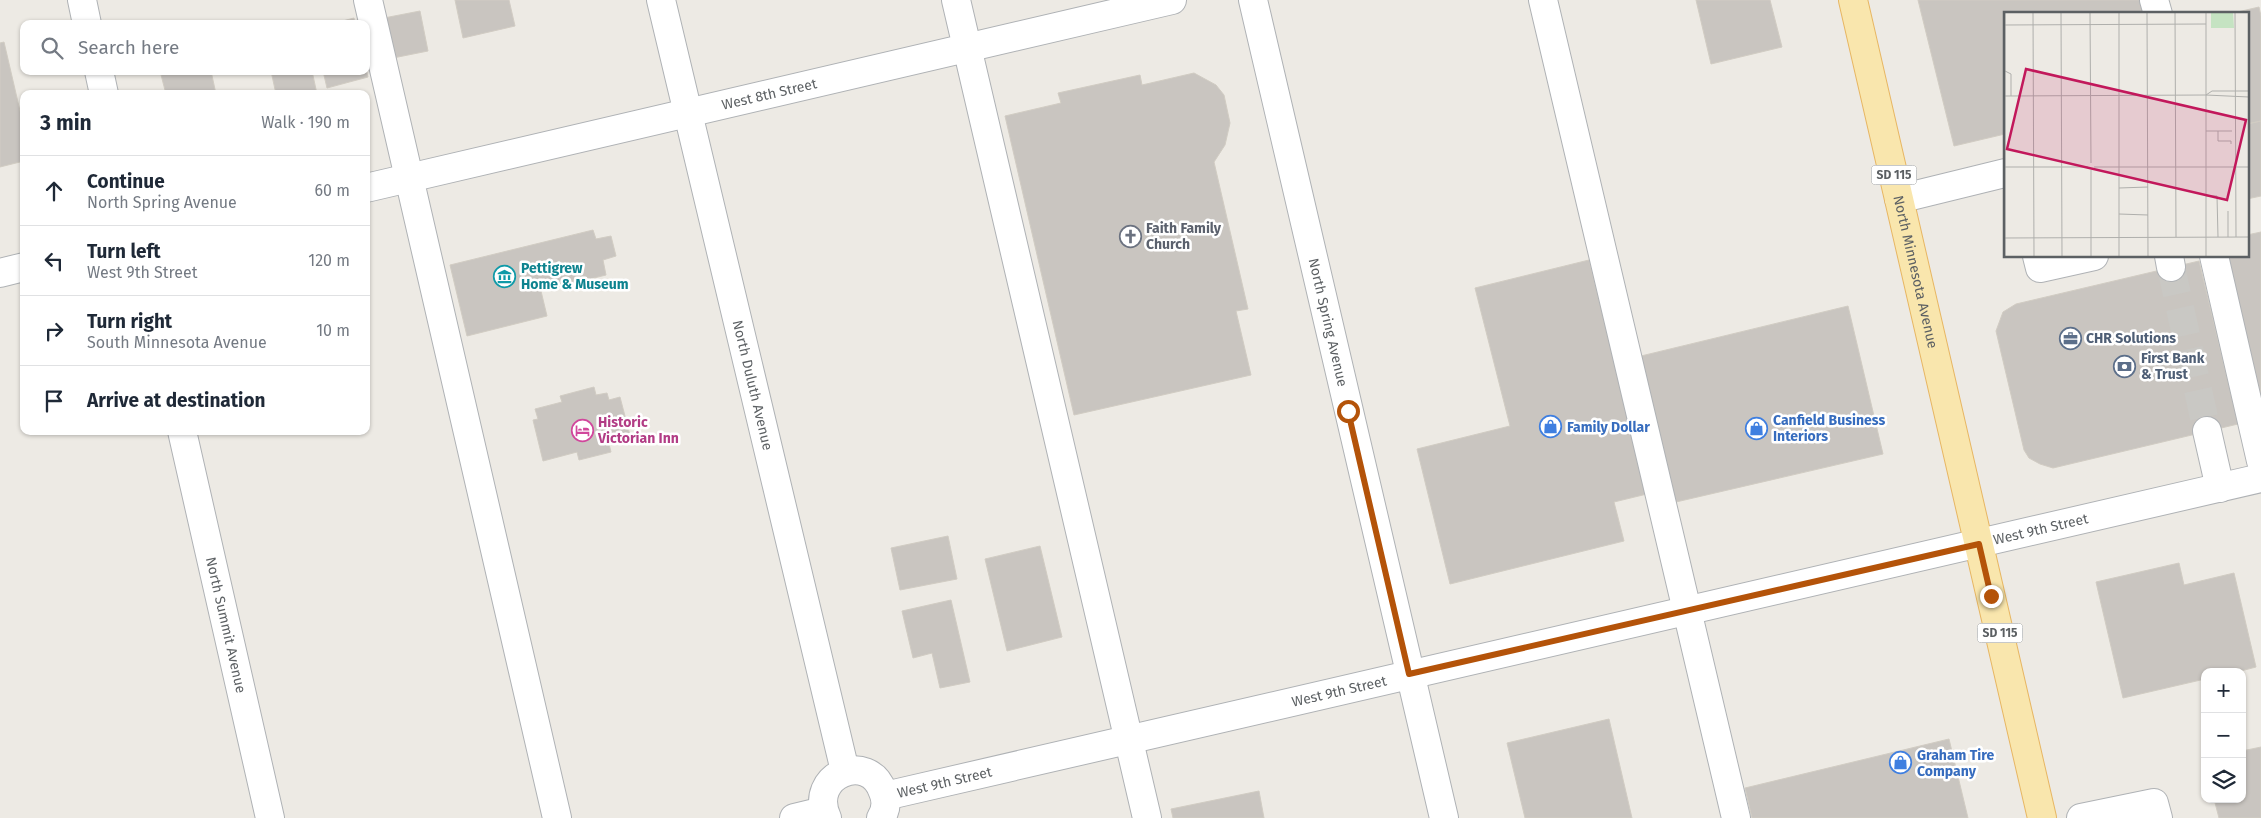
<!DOCTYPE html>
<html lang="en">
<head>
<meta charset="utf-8">
<style>
	body { margin:0; font-family:"Fira Sans",sans-serif; background:#f6f6f7; color:#1f2937 }
	.controls { position:absolute; right:15px; bottom:15px; display:grid; overflow:hidden; border-radius:10px; box-shadow:0 1px 4px #0004 }
	.controls button { width:45px; height:45px; display:grid; place-items:center; padding:0; border:0; border-bottom:1px solid #e0e1e3; background:#fff; color:#1f2937; font:25px sans-serif }
	.stop { position:absolute; width:15px; height:15px; margin:-11px; border:4px solid #b45309; border-radius:50%; background:#fff }
	.stop.end { background:#b45309; border-color:#fff; box-shadow:0 1px 5px #0008 }
	.list { margin:0; padding:0; list-style:none }
	h2 { display:flex; justify-content:space-between; align-items:center; height:65px; margin:0; padding:0 20px; font-size:21px }
	h2 small { font-size:16px; font-weight:400; color:#747a83 }
	.list li { display:grid; grid-template-columns:32px 1fr auto; gap:15px; align-items:center; box-sizing:border-box; height:70px; padding:0 20px; border-top:1px solid #e0e1e3 }
	.list b { display:block; font-size:19px; white-space:nowrap }
	.list p { margin:0; font-size:16px; white-space:nowrap; color:#747a83 }
	.list em { font-size:16px; font-style:normal; color:#747a83 }
	.icon { flex:none; width:28px; height:28px; fill:none; stroke:currentColor; stroke-width:2; stroke-linecap:round; stroke-linejoin:round }
	.map { position:relative; flex:none; width:2261px; height:818px; overflow:hidden }
	.search { position:absolute; background:#fff; box-shadow:0 1px 4px #0004; left:20px; top:20px; width:350px; height:55px; display:flex; align-items:center; gap:12px; box-sizing:border-box; padding:0 18px; border-radius:10px; color:#747a83; font-size:19px }
	.panel { position:absolute; background:#fff; box-shadow:0 1px 4px #0004; left:20px; top:90px; width:350px; height:345px; border-radius:10px }
	.map>svg:first-child { display:block }
</style>
</head>
<body>
<div class="map">
<svg width="2261" height="818" viewBox="0 0 2261 818">
	<rect width="100%" height="100%" fill="#edeae4"/>
	<!-- building -->
	<path fill="#c9c5c0" stroke="#d1ccc3" d="M455,0H509L515,26L463,38Z
		M1696,0H1770L1782,47L1711,64Z
		M1918,0H2144L2148,14H2005V134L1954,146Z
		M2259,7L2261,16V121L2247,124V14H2229Z
		M420,11L428,51L393,58L384,18Z
		M354,18L355,24H331Z
		M4,42L24,128V161L0,167V43Z
		M366,69L368,77L327,88L323,71H366Z
		M160,71H211L216,94H166Z
		M271,71H312L317,94H276Z
		M1194,73L1216,85L1224,95L1230,123L1225,145L1214,162L1248,309L1236,311L1251,375L1074,415L1005,116L1061,103L1058,93L1140,75L1142,85Z
		M2261,121V196L2247,199V124Z
		M593,230L596,239L611,236L616,256L603,260L606,275L541,291L547,316L467,336L450,265Z
		M2261,232V403L2224,256H2247V235Z
		M1589,260L1647,494L1614,502L1624,541L1450,584L1417,449L1510,426L1475,288Z
		M2199,261L2238,424L2053,468L2040,464L2029,458L2024,450L1996,331L2003,312L2016,304Z
		M1848,306L1883,454L1676,502L1641,356Z
		M594,387L596,395L607,393L609,400L620,397L631,439L609,444L611,452L579,460L577,452L543,461L533,420L538,419L535,409L562,402L560,396Z
		M948,536L957,579L900,590L891,548Z
		M1040,546L1062,637L1007,651L985,559Z
		M2179,563L2184,585L2234,573L2256,667L2237,672H2205V679L2123,698L2096,582Z
		M951,600L970,682L940,688L932,653L913,658L902,611Z
		M1609,719L1632,818H1525L1507,743Z
		M1949,739L1968,818H1752L1745,788Z
		M2261,747V818H2219L2214,799H2242V751Z
		M1259,791L1264,818H1173L1171,809Z"/>
	<g fill="none" stroke-linecap="round" stroke-linejoin="round">
		<!-- minor-tunnel -->
		<path stroke="#c9c8c4" stroke-width="28" stroke-dasharray="28 14" stroke-linecap="butt" d="M2171,267L2207,431"/>
		<defs>
			<g id="minor">
				<path d="M82,0L87,24"/>
				<path d="M368,0L557,818"/>
				<path id="s1" d="M661,0L845,771"/>
				<path d="M956,0L1147,818"/>
				<path id="s2" d="M1253,0L1444,818"/>
				<path d="M1543,0L1736,818"/>
				<path d="M2154,0L2158,14"/>
				<path d="M99,71L104,94"/>
				<path id="s3" d="M366,188L1172,0"/>
				<path d="M1899,199L2005,173"/>
				<path d="M2037,256L2040,268L2094,256"/>
				<path d="M2169,256L2171,267"/>
				<path d="M2214,256L2261,461"/>
				<path d="M0,273L24,267"/>
				<path id="s4" d="M182,431L270,818"/>
				<path d="M2207,431L2220,488"/>
				<path id="s5" d="M885,796L2261,478"/>
				<path d="M794,818L823,811"/>
				<path d="M827,818C807,775 869,750 883,792C887,801 886,810 881,818"/>
				<path d="M2081,818L2154,803L2158,818"/>
			</g>
			<g id="major">
				<path id="s6" d="M1853,0L2042,818"/>
			</g>
		</defs>
		<!-- minor casing -->
		<use href="#minor" stroke="#afb2b5" stroke-width="30"/>
		<!-- major casing -->
		<use href="#major" stroke="#e7b663" stroke-width="30"/>
		<!-- minor -->
		<use href="#minor" stroke="#fff" stroke-width="28"/>
		<!-- major -->
		<use href="#major" stroke="#f9e6ad" stroke-width="28"/>
	</g>
	<g fill="none" stroke-linecap="round" stroke-linejoin="round">
		<!-- route -->
		<path stroke="#b45309" stroke-width="6" d="M1348,411L1409,674L1979,544L1991,596"/>
	</g>
	<!-- icons -->
	<defs>
		<symbol id="church-ring" viewBox="-11 -11 22 22"><circle r="9.5" fill="#fff" stroke="#6b7280" stroke-width="1.5"/><path d="M-1.2-6h2.4v3.5h3.3v2.4h-3.3V6h-2.4V-.1h-3.3v-2.4h3.3Z" fill="#6b7280"/></symbol>
		<symbol id="museum-ring" viewBox="-11 -11 22 22"><circle r="9.5" fill="#fff" stroke="#0f9aa8" stroke-width="1.5"/><path d="M0-6L6-3V-2H-6V-3ZM-5-1h2V3h-2ZM-1-1h2V3h-2ZM3-1h2V3H3ZM-6 4H6V6H-6Z" fill="#0f9aa8"/></symbol>
		<symbol id="office-ring" viewBox="-11 -11 22 22"><circle r="9.5" fill="#fff" stroke="#5c6f8a" stroke-width="1.5"/><path d="M-6-3h4V-5.5h4V-3h4V5H-6ZM-1-4.5V-3h2v-1.5ZM-6 0V1H6V0Z" fill="#5c6f8a"/></symbol>
		<symbol id="bank-ring" viewBox="-11 -11 22 22"><circle r="9.5" fill="#fff" stroke="#5c6f8a" stroke-width="1.5"/><path d="M-6-4H6V4H-6ZM0-2.3a2.3 2.3 0 1 0 0 4.6a2.3 2.3 0 1 0 0-4.6Z" fill="#5c6f8a"/></symbol>
		<symbol id="shop-ring" viewBox="-11 -11 22 22"><circle r="9.5" fill="#fff" stroke="#3f7fe0" stroke-width="1.5"/><path d="M-5-2.5h2.3a2.7 3.5 0 0 1 5.4 0H5L5.5 6h-11ZM-1.5-2.5h3a1.5 2.3 0 0 0-3 0Z" fill="#3f7fe0"/></symbol>
		<symbol id="hotel-ring" viewBox="-11 -11 22 22"><circle r="9.5" fill="#fff" stroke="#d1479c" stroke-width="1.5"/><path d="M-6-4.5h1.5V1H6V5H4.5V3h-9V5H-6ZM-4 0a1.8 1.8 0 1 1 3.6 0ZM.5 0V-2.5h3Q6-2.5 6 0Z" fill="#d1479c"/></symbol>
	</defs>
	<g fill-rule="evenodd">
		<use href="#church-ring" x="1118" y="224" width="25" height="25"/>
		<use href="#museum-ring" x="492" y="264" width="25" height="25"/>
		<use href="#office-ring" x="2058" y="326" width="25" height="25"/>
		<use href="#bank-ring" x="2112" y="354" width="25" height="25"/>
		<use href="#shop-ring" x="1538" y="414" width="25" height="25"/>
		<use href="#shop-ring" x="1744" y="416" width="25" height="25"/>
		<use href="#hotel-ring" x="570" y="418" width="25" height="25"/>
		<use href="#shop-ring" x="1888" y="750" width="25" height="25"/>
	</g>
	<g text-anchor="middle" stroke-width="5" stroke-linejoin="round" paint-order="stroke">
		<!-- shield labels -->
		<g fill="#fff" stroke="#8d9092" stroke-width="1">
			<rect x="1871.5" y="165.5" width="45" height="19" rx="4"/>
			<rect x="1977.5" y="623.5" width="45" height="19" rx="4"/>
		</g>
		<g font-size="12" font-weight="bold" fill="#5c6063">
			<text x="1894" y="179">SD 115</text>
			<text x="2000" y="637">SD 115</text>
		</g>
		<!-- street labels -->
		<g font-size="14" fill="#5c6063" stroke="#fff">
			<text dy="5" stroke="none"><textPath href="#s3" startOffset="414">West 8th Street</textPath></text>
			<text dy="5" stroke="none"><textPath href="#s6" startOffset="279">North Minnesota Avenue</textPath></text>
			<text dy="5" stroke="none"><textPath href="#s2" startOffset="331">North Spring Avenue</textPath></text>
			<text dy="5" stroke="none"><textPath href="#s1" startOffset="396">North Duluth Avenue</textPath></text>
			<text dy="5" stroke="none"><textPath href="#s5" startOffset="1186">West 9th Street</textPath></text>
			<text dy="5" stroke="none"><textPath href="#s4" startOffset="199">North Summit Avenue</textPath></text>
			<text dy="5" stroke="none"><textPath href="#s5" startOffset="466">West 9th Street</textPath></text>
			<text dy="5" stroke="none"><textPath href="#s5" startOffset="61">West 9th Street</textPath></text>
		</g>
		<!-- worship labels -->
		<g font-size="14" font-weight="bold" fill="#5b616d" stroke="#fff" text-anchor="start">
			<text x="1146" y="233">Faith Family<tspan x="1146" dy="16">Church</tspan></text>
		</g>
		<!-- culture labels -->
		<g font-size="14" font-weight="bold" fill="#0d838f" stroke="#fff" text-anchor="start">
			<text x="521" y="273">Pettigrew<tspan x="521" dy="16">Home &amp; Museum</tspan></text>
		</g>
		<!-- service labels -->
		<g font-size="14" font-weight="bold" fill="#4e5e75" stroke="#fff" text-anchor="start">
			<text x="2086" y="343">CHR Solutions</text>
			<text x="2141" y="363">First Bank<tspan x="2141" dy="16">&amp; Trust</tspan></text>
		</g>
		<!-- shop labels -->
		<g font-size="14" font-weight="bold" fill="#366cbe" stroke="#fff" text-anchor="start">
			<text x="1773" y="425">Canfield Business<tspan x="1773" dy="16">Interiors</tspan></text>
			<text x="1567" y="432">Family Dollar</text>
			<text x="1917" y="760">Graham Tire<tspan x="1917" dy="16">Company</tspan></text>
		</g>
		<!-- hotel labels -->
		<g font-size="14" font-weight="bold" fill="#b23c85" stroke="#fff" text-anchor="start">
			<text x="598" y="427">Historic<tspan x="598" dy="16">Victorian Inn</tspan></text>
		</g>
	</g>
	<!-- overview -->
	<g transform="translate(2004 12)">
		<rect width="245" height="245" fill="#edeae4"/>
		<path d="M207,0H229L230,16H207Z" fill="#c5e3c2"/>
		<path fill="none" stroke="#afafac" stroke-width="1" d="M1,0V245M29,0L30,245M57,0L58,245M86,0L87,151M115,0V245M143,0L144,245M171,0L172,225M202,0V245M231,0L232,225M0,13L202,12M1,59L7,62V84M202,83L208,79H245M202,83L245,85M0,84L202,83M202,119H228M214,119V129H227V132M0,155H84M90,155H245M87,158V245M115,176L144,175M202,184H213L214,225M224,199V225M115,202L144,203M0,226L245,225"/>
		<path fill="#c2185b" fill-opacity="0.15" stroke="#c2185b" stroke-width="2.5" d="M22,57L242,108L223,188L3,137Z"/>
		<rect width="245" height="245" fill="none" stroke="#5c6063" stroke-width="2.5"/>
	</g>
</svg>
<div class="controls">
<button>+</button>
<button>−</button>
<button><svg class="icon" aria-label="layers" viewBox="0 0 24 24"><path d="M12 4l9 5-9 5-9-5zM3 14l9 5 9-5"/></svg></button>
</div>
<div class="stop" style="left:1348px;top:411px"></div>
<div class="stop end" style="left:1991px;top:596px"></div>
<div class="search"><svg class="icon" aria-label="search" viewBox="0 0 24 24"><circle cx="10" cy="10" r="6"/><path d="M15 15l6 6"/></svg>Search here</div>
<section class="panel">
<h2>3 min<small>Walk · 190 m</small></h2>
<ul class="list">
<li><svg class="icon" aria-label="ahead" viewBox="0 0 24 24"><path d="M12 20V5M6 11l6-6 6 6"/></svg><div><b>Continue</b><p>North Spring Avenue</p></div><em>60 m</em></li>
<li><svg class="icon" aria-label="left" viewBox="0 0 24 24"><path d="M17 20v-9H6M10 6l-5 5 5 5"/></svg><div><b>Turn left</b><p>West 9th Street</p></div><em>120 m</em></li>
<li><svg class="icon" aria-label="right" viewBox="0 0 24 24"><path d="M7 20v-9h11M14 6l5 5-5 5"/></svg><div><b>Turn right</b><p>South Minnesota Avenue</p></div><em>10 m</em></li>
<li><svg class="icon" aria-label="arrive" viewBox="0 0 24 24"><path d="M6 21V4h12l-3 4 3 4H6"/></svg><div><b>Arrive at destination</b></div></li>
</ul>
</section>
</div>
</body>
</html>
